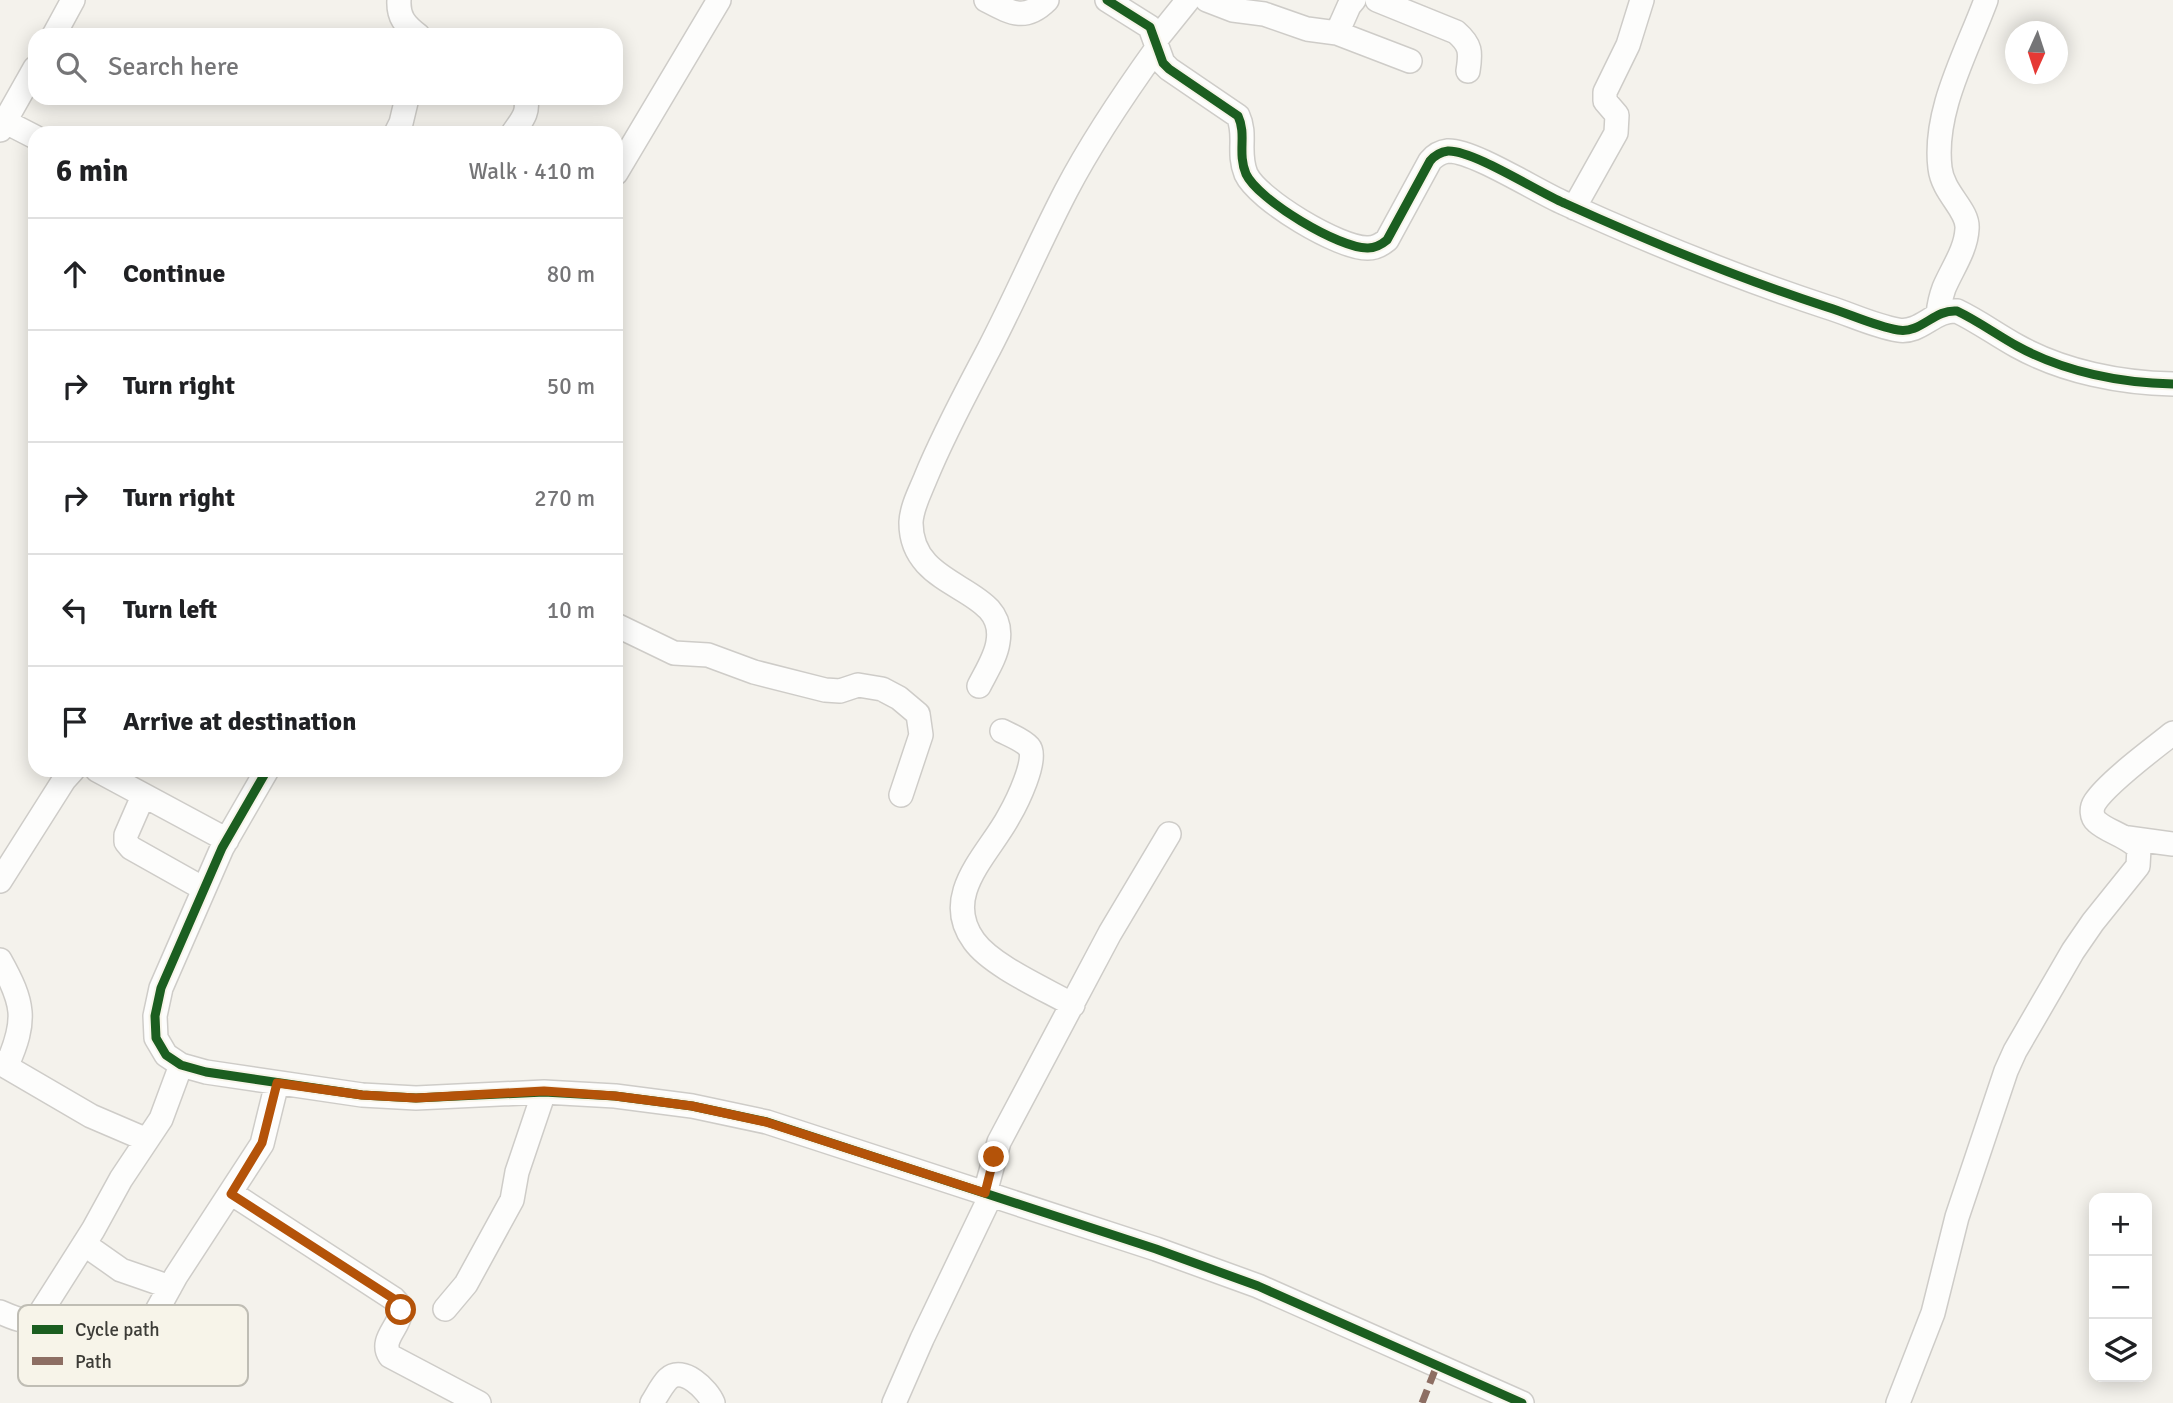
<!DOCTYPE html>
<html lang="en">
<head>
<meta charset="utf-8">
<style>
	body { margin:0; font-family:Signika,sans-serif; background:#f2f2f2; color:#202124 }
	.controls { position:absolute; right:21px; bottom:21px; display:grid; overflow:hidden; border-radius:14px; box-shadow:0 4px 18px #0003 }
	.controls button { width:63px; height:63px; display:grid; place-items:center; padding:0; border:0; border-bottom:2px solid #e0e0e0; background:#fff; color:#202124; font:35px sans-serif }
	.compass { position:absolute; left:2005px; top:21px; width:63px; height:63px; border-radius:50%; background:#fff; box-shadow:0 4px 18px #0003; rotate:183deg }
	.stop { position:absolute; width:21px; height:21px; margin:-16px; border:5px solid #b45309; border-radius:50%; background:#fff }
	.stop.end { background:#b45309; border-color:#fff; box-shadow:0 2px 7px #0008 }
	.list { margin:0; padding:0; list-style:none }
	h2 { display:flex; justify-content:space-between; align-items:center; height:91px; margin:0; padding:0 28px; font-size:30px }
	h2 small { font-size:23px; font-weight:400; color:#757577 }
	.list li { display:grid; grid-template-columns:46px 1fr auto; gap:21px; align-items:center; box-sizing:border-box; height:112px; padding:0 28px; border-top:2px solid #e0e0e0 }
	.list b { display:block; font-size:26px; white-space:nowrap }
	.list em { font-size:23px; font-style:normal; color:#757577 }
	.icon { flex:none; width:38px; height:38px; fill:none; stroke:currentColor; stroke-width:2; stroke-linecap:round; stroke-linejoin:round }
	.map { position:relative; flex:none; width:2173px; height:1403px; overflow:hidden }
	.search { position:absolute; background:#fff; box-shadow:0 4px 18px #0003; left:28px; top:28px; width:595px; height:77px; display:flex; align-items:center; gap:18px; box-sizing:border-box; padding:0 24px; border-radius:21px; color:#757577; font-size:26px }
	.panel { position:absolute; background:#fff; box-shadow:0 4px 18px #0003; left:28px; top:126px; width:595px; height:651px; border-radius:21px }
	.map>svg:first-child { display:block }
</style>
</head>
<body>
<div class="map">
<svg width="2173" height="1403" viewBox="0 0 2173 1403">
	<rect width="100%" height="100%" fill="#f4f2ec"/>
	<g fill="none" stroke-linecap="round" stroke-linejoin="round">
		<defs>
			<path id="minor" d="M399,0C398,17 405,25 418,35
				M986,0C1011,13 1025,22 1047,0
				M1107,0L1150,27L1163,63L1169,69L1238,116C1247,135 1237,152 1246,174C1258,200 1340,249 1368,248C1376,248 1381,245 1387,240L1430,161C1435,155 1440,152 1448,151C1473,150 1538,192 1564,203C1650,242 1738,278 1827,307C1850,314 1874,326 1898,330C1921,334 1934,309 1957,311C1978,321 1997,335 2017,346C2064,372 2121,383 2173,384
				M1207,0L1233,10L1264,14L1307,29L1337,33L1410,61
				M1377,0L1456,32C1471,45 1471,52 1468,71
				M1337,33L1349,6L1354,0
				M54,35L73,0
				M1155,41L1188,0
				M0,119L35,137
				M0,130L35,68
				M396,133L401,123L407,98
				M513,133C521,121 530,112 525,98
				M616,173L719,0
				M1574,208L1616,133L1617,115L1605,101V92L1628,45L1642,0
				M1938,314C1939,305 1941,296 1944,288C1952,269 1966,250 1967,229C1969,210 1943,194 1940,168C1933,111 1967,52 1986,0
				M616,625L674,653L708,655L754,672L825,690L840,691L858,685L882,689L899,698L918,714L921,735L901,795
				M979,686C986,672 996,657 998,642C1008,584 910,593 911,522C912,506 920,492 926,477C944,433 967,391 989,349C1016,297 1039,243 1066,191C1092,141 1124,94 1157,48
				M1002,731C1010,735 1023,740 1029,747C1039,758 1016,804 1009,816C989,854 940,895 974,941C992,966 1045,989 1073,1005
				M97,770L227,840
				M267,770L222,848L161,988L155,1016L156,1038L166,1055L181,1065L206,1072L362,1095L416,1098L544,1092L615,1096L692,1106L767,1122L1156,1249L1258,1286L1522,1403
				M143,796L126,835V842L131,848L204,889
				M2128,838L2173,844
				M0,881L64,780L73,770
				M0,960C24,1003 27,1020 7,1065
				M0,1063L91,1116L147,1140
				M231,1193L394,1299C415,1319 376,1335 390,1356L479,1403
				M985,1193L999,1142L1110,933L1169,834
				M84,1244L121,1270L170,1287
				M445,1309L466,1284L512,1200L517,1172L544,1092
				M0,1312C14,1318 26,1325 39,1315L93,1230L121,1179L161,1119L181,1065
				M127,1371L139,1343L176,1276L262,1144L277,1083
				M652,1403C657,1395 662,1385 668,1379C683,1365 708,1390 713,1403
				M894,1403L922,1339L991,1195
				M1898,1403L1933,1313L1957,1217L2006,1071L2015,1051L2073,951L2093,922L2138,866L2139,848C2124,834 2108,832 2097,822C2091,817 2091,808 2095,802C2108,782 2153,749 2173,733"/>
		</defs>
		<!-- minor casing -->
		<use href="#minor" stroke="#ceccc8" stroke-width="26"/>
		<!-- minor -->
		<use href="#minor" stroke="#fdfdfc" stroke-width="23"/>
		<!-- quiet -->
		<path stroke="#8d6e63" stroke-width="7" stroke-dasharray="14 7" stroke-linecap="butt" d="M1422,1403L1437,1365"/>
		<defs>
			<path id="cycleway" d="M1107,0L1150,27L1163,63L1169,69L1238,116C1247,135 1237,152 1246,174C1258,200 1340,249 1368,248C1376,248 1381,245 1387,240L1430,161C1435,155 1440,152 1448,151C1473,150 1538,192 1564,203C1650,242 1738,278 1827,307C1850,314 1874,326 1898,330C1921,334 1934,309 1957,311C1978,321 1997,335 2017,346C2064,372 2121,383 2173,384
				M267,770L222,848L161,988L155,1016L156,1038L166,1055L181,1065L206,1072L362,1095L416,1098L544,1092L615,1096L692,1106L767,1122L1156,1249L1258,1286L1522,1403"/>
		</defs>
		<!-- cycleway casing -->
		<use href="#cycleway" stroke="#f7f4e9" stroke-width="13"/>
		<!-- cycleway -->
		<use href="#cycleway" stroke="#1b5e20" stroke-width="9"/>
	</g>
	<g fill="none" stroke-linecap="round" stroke-linejoin="round">
		<!-- route -->
		<path stroke="#b45309" stroke-width="9" d="M401,1310L400,1304L394,1299L231,1194L262,1143L277,1083L362,1095L416,1098L544,1091L615,1096L692,1106L766,1122L985,1193L994,1157"/>
	</g>
	<!-- legend -->
	<rect x="18" y="1305" width="230" height="81" rx="10" fill="#f7f4e9" stroke="#bfbdb4" stroke-width="2"/>
	<rect x="32" y="1325" width="31" height="9" fill="#1b5e20"/>
	<rect x="32" y="1357" width="31" height="8" fill="#8d6e63"/>
	<g font-size="19" fill="#3d3c37">
		<text x="75" y="1336">Cycle path</text>
		<text x="75" y="1368">Path</text>
	</g>
</svg>
<div class="controls">
<button>+</button>
<button>−</button>
<button><svg class="icon" aria-label="layers" viewBox="0 0 24 24"><path d="M12 4l9 5-9 5-9-5zM3 14l9 5 9-5"/></svg></button>
</div>
<svg class="compass" viewBox="-18 -18 36 36"><path d="M0-13l5 13h-10z" fill="#e53935"/><path d="M0 13l5-13h-10z" fill="#757577"/></svg>
<div class="stop" style="left:401px;top:1310px"></div>
<div class="stop end" style="left:994px;top:1157px"></div>
<div class="search"><svg class="icon" aria-label="search" viewBox="0 0 24 24"><circle cx="10" cy="10" r="6"/><path d="M15 15l6 6"/></svg>Search here</div>
<section class="panel">
<h2>6 min<small>Walk · 410 m</small></h2>
<ul class="list">
<li><svg class="icon" aria-label="ahead" viewBox="0 0 24 24"><path d="M12 20V5M6 11l6-6 6 6"/></svg><div><b>Continue</b></div><em>80 m</em></li>
<li><svg class="icon" aria-label="right" viewBox="0 0 24 24"><path d="M7 20v-9h11M14 6l5 5-5 5"/></svg><div><b>Turn right</b></div><em>50 m</em></li>
<li><svg class="icon" aria-label="right" viewBox="0 0 24 24"><path d="M7 20v-9h11M14 6l5 5-5 5"/></svg><div><b>Turn right</b></div><em>270 m</em></li>
<li><svg class="icon" aria-label="left" viewBox="0 0 24 24"><path d="M17 20v-9H6M10 6l-5 5 5 5"/></svg><div><b>Turn left</b></div><em>10 m</em></li>
<li><svg class="icon" aria-label="arrive" viewBox="0 0 24 24"><path d="M6 21V4h12l-3 4 3 4H6"/></svg><div><b>Arrive at destination</b></div></li>
</ul>
</section>
</div>
</body>
</html>
